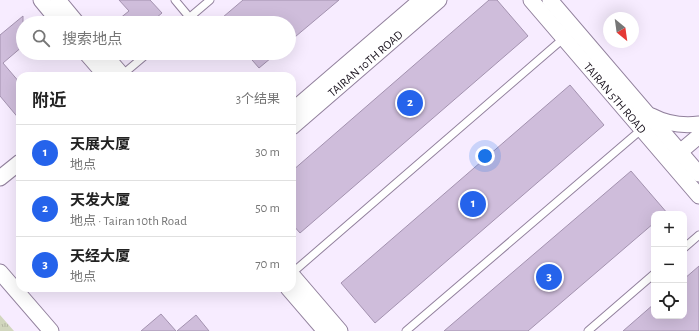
<!DOCTYPE html>
<html lang="zh">
<head>
<meta charset="utf-8">
<style>
	body { margin:0; font-family:"Alegreya Sans","Noto Sans SC",sans-serif; background:#f2f2f2; color:#222 }
	.controls { position:absolute; right:12px; bottom:12px; display:grid; overflow:hidden; border-radius:8px; box-shadow:0 4px 16px #0002 }
	.controls button { width:36px; height:36px; display:grid; place-items:center; padding:0; border:0; border-bottom:1px solid #e0e0e0; background:#fff; color:#222; font:20px sans-serif }
	.compass { position:absolute; left:603px; top:12px; width:36px; height:36px; border-radius:50%; background:#fff; box-shadow:0 4px 16px #0002; rotate:151deg }
	.you { position:absolute; left:485px; top:156px; width:14px; height:14px; margin:-10px; border:3px solid #fff; border-radius:50%; background:#1a73e8; box-shadow:0 0 0 6px #1a73e833 }
	.badge { display:grid; place-items:center; width:26px; height:26px; border-radius:50%; background:#2563eb; color:#fff; font-size:13px; font-weight:700 }
	.pin { position:absolute; translate:-50% -50%; border:2px solid #fff; box-shadow:0 1px 4px #0006 }
	.list { margin:0; padding:0; list-style:none }
	h2 { display:flex; justify-content:space-between; align-items:center; height:52px; margin:0; padding:0 16px; font-size:17px }
	h2 small { font-size:13px; font-weight:400; color:#767676 }
	.list li { display:grid; grid-template-columns:26px 1fr auto; gap:12px; align-items:center; box-sizing:border-box; height:56px; padding:0 16px; border-top:1px solid #e0e0e0 }
	.list b { display:block; font-size:15px; white-space:nowrap }
	.list p { margin:0; font-size:13px; white-space:nowrap; color:#767676 }
	.list em { font-size:13px; font-style:normal; color:#767676 }
	.icon { flex:none; width:22px; height:22px; fill:none; stroke:currentColor; stroke-width:2; stroke-linecap:round; stroke-linejoin:round }
	.map { position:relative; flex:none; width:699px; height:331px; overflow:hidden }
	.search { position:absolute; background:#fff; box-shadow:0 4px 16px #0002; left:16px; top:16px; width:280px; height:44px; display:flex; align-items:center; gap:10px; box-sizing:border-box; padding:0 14px; border-radius:22px; color:#767676; font-size:15px }
	.panel { position:absolute; background:#fff; box-shadow:0 4px 16px #0002; left:16px; top:72px; width:280px; height:220px; border-radius:12px }
	.map>svg:first-child { display:block }
</style>
</head>
<body>
<div class="map">
<svg width="699" height="331" viewBox="0 0 699 331">
	<defs>
		<pattern id="grass-tufts" width="24" height="20" patternUnits="userSpaceOnUse"><rect width="24" height="20" fill="#d1d6bd"/><path d="M3 7l-1-3M5 7V3M7 7l1-3M15 17l-1-3M17 17v-4M19 17l1-3" fill="none" stroke="#b3b6a2"/></pattern>
	</defs>
	<rect width="100%" height="100%" fill="#f7ecff"/>
	<!-- grass -->
	<path fill="url(#grass-tufts)" d="M0,315L14,331H0Z"/>
	<!-- building -->
	<path fill="#cfbddb" stroke="#a392af" d="M119,0H150L162,13L150,23H114L129,11Z
		M243,0H339L289,42V23H216Z
		M489,0H497L528,36L300,233L292,224V171Z
		M23,16V46L3,63L20,83V120L0,96V35Z
		M246,53H277L259,68Z
		M570,85L604,125L375,323L341,283Z
		M631,171L668,214H654V223L528,331H444Z
		M699,266V331H623L654,304V316H684V279Z
		M161,314L176,331H141Z
		M196,315L209,331H177Z"/>
	<g fill="none" stroke-linecap="round" stroke-linejoin="round">
		<defs>
			<path id="lane" d="M175,0L190,18
				M183,23L210,0
				M122,75L148,53
				M684,248L699,235
				M292,273L564,38
				M406,331L642,129
				M588,331L654,274"/>
			<g id="street">
				<path d="M41,0L60,23"/>
				<path d="M58,0L77,23"/>
				<path id="s1" d="M531,0L699,196"/>
				<path d="M550,0L699,174"/>
				<path d="M86,53L106,76"/>
				<path d="M103,53L123,76"/>
				<path d="M292,111L421,0"/>
				<path d="M652,116C667,124 682,126 699,124"/>
				<path id="s2" d="M292,127L439,0"/>
				<path d="M674,157L699,136"/>
				<path d="M0,178L20,162"/>
				<path d="M0,272L51,331"/>
				<path d="M292,275L340,331"/>
				<path d="M288,288L325,331"/>
			</g>
		</defs>
		<!-- lane casing -->
		<use href="#lane" stroke="#92819d" stroke-width="9"/>
		<!-- street casing -->
		<use href="#street" stroke="#92819d" stroke-width="17"/>
		<!-- lane -->
		<use href="#lane" stroke="#fff" stroke-width="7"/>
		<!-- street -->
		<use href="#street" stroke="#fff" stroke-width="15"/>
	</g>
	<g text-anchor="middle" stroke-width="3.5" stroke-linejoin="round" paint-order="stroke">
		<!-- street labels -->
		<g font-size="12" fill="#160f1a" stroke="#f7ecff">
			<text dy="4" stroke="none"><textPath href="#s2" startOffset="97">TAIRAN 10TH ROAD</textPath></text>
			<text dy="4" stroke="none"><textPath href="#s1" startOffset="129">TAIRAN 5TH ROAD</textPath></text>
		</g>
	</g>
</svg>
<div class="controls">
<button>+</button>
<button>−</button>
<button><svg class="icon" aria-label="locate" viewBox="0 0 24 24"><circle cx="12" cy="12" r="6"/><path d="M12 2v4M12 18v4M2 12h4M18 12h4"/></svg></button>
</div>
<svg class="compass" viewBox="-18 -18 36 36"><path d="M0-13l5 13h-10z" fill="#e53935"/><path d="M0 13l5-13h-10z" fill="#767676"/></svg>
<div class="you"></div>
<div class="pin badge" style="left:473px;top:204px">1</div>
<div class="pin badge" style="left:410px;top:103px">2</div>
<div class="pin badge" style="left:549px;top:277px">3</div>
<div class="search"><svg class="icon" aria-label="search" viewBox="0 0 24 24"><circle cx="10" cy="10" r="6"/><path d="M15 15l6 6"/></svg>搜索地点</div>
<section class="panel">
<h2>附近<small>3个结果</small></h2>
<ul class="list">
<li><span class="badge">1</span><div><b>天展大厦</b><p>地点</p></div><em>30 m</em></li>
<li><span class="badge">2</span><div><b>天发大厦</b><p>地点 · Tairan 10th Road</p></div><em>50 m</em></li>
<li><span class="badge">3</span><div><b>天经大厦</b><p>地点</p></div><em>70 m</em></li>
</ul>
</section>
</div>
</body>
</html>
